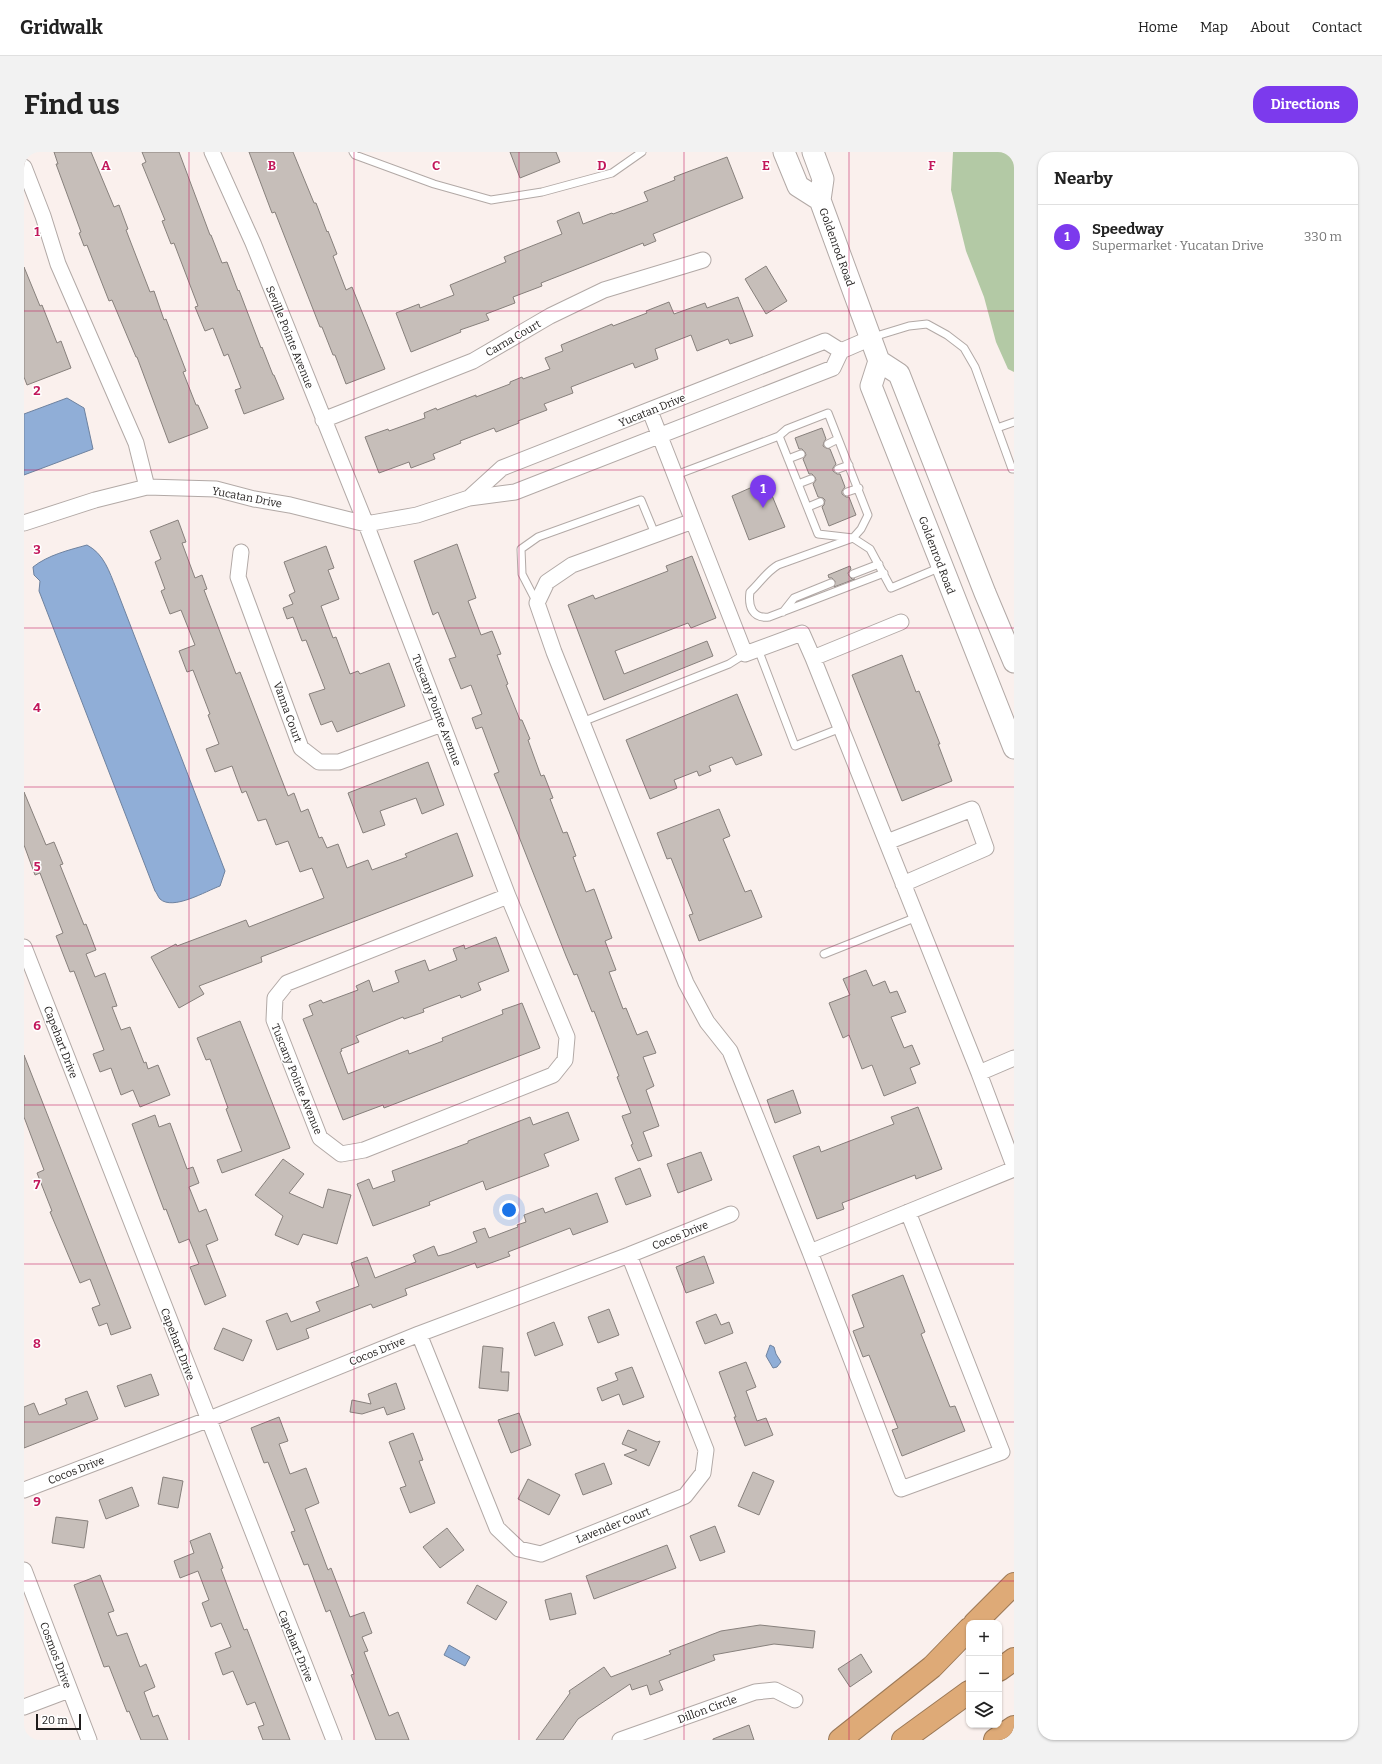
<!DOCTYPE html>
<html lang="en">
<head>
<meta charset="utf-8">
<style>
	body { margin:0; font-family:Bitter,serif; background:#f2f2f2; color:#222 }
	.controls { position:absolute; right:12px; bottom:12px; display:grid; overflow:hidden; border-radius:8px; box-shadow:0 1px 3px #0004 }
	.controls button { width:36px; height:36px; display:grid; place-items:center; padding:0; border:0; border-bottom:1px solid #e0e0e0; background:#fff; color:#222; font:20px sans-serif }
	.scale { position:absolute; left:12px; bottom:10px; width:45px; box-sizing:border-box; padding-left:4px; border:2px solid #201d1c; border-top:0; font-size:11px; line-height:14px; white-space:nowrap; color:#201d1c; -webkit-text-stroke:3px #fff; paint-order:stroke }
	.you { position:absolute; left:485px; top:1058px; width:14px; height:14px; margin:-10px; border:3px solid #fff; border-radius:50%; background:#1a73e8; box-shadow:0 0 0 6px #1a73e833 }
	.badge { display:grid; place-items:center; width:26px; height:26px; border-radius:50%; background:#7c3aed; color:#fff; font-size:13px; font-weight:700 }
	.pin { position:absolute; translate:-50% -33px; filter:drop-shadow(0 1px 2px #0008) }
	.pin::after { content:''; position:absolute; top:21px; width:14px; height:12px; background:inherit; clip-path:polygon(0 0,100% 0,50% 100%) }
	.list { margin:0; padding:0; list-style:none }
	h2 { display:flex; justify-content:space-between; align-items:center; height:52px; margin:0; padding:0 16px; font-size:17px }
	h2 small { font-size:13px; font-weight:400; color:#767676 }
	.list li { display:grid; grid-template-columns:26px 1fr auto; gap:12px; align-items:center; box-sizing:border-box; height:64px; padding:0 16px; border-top:1px solid #e0e0e0 }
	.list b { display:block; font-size:15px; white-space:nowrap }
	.list p { margin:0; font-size:13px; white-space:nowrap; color:#767676 }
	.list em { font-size:13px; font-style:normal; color:#767676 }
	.icon { flex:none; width:22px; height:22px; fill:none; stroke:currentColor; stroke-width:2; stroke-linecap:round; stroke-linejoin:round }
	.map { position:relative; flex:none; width:990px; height:1588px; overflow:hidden; border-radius:16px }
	header { display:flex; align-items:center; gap:24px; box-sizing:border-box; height:56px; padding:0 20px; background:#fff; border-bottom:1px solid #e0e0e0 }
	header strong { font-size:19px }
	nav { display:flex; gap:22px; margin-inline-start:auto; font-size:14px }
	.intro { display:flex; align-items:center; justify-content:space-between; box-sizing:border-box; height:96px; padding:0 24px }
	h1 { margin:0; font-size:28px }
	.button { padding:10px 18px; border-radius:16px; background:#7c3aed; color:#fff; font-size:14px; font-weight:700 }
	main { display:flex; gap:24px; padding:0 24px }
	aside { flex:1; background:#fff; border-radius:16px; box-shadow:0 1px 3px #0004 }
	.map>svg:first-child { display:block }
</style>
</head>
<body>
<header>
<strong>Gridwalk</strong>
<nav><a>Home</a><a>Map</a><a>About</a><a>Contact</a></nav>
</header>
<div class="intro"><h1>Find us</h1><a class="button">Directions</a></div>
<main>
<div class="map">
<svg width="990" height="1588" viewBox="0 0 990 1588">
	<rect width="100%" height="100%" fill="#faf0ed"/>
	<!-- green -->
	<path fill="#b3c9a5" d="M929,0H990V220L984,217L972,190L960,145L942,99L927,38Z"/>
	<!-- water -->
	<path fill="#90aed7" stroke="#6e829f" d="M43,246L60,256L69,297L0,323V262Z
		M63,393C80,402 85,419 92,436L201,719L196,734C182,739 149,759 136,747C134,745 133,741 131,739L15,439L16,429L10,423L9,415C24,403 45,398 63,393Z
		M746,1193L750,1195L752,1202L757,1210L753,1215L749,1216L742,1204Z
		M425,1493L446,1505L441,1514L420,1503Z"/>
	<!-- building -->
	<path fill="#c6beb9" stroke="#87807c" d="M30,0H67L90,55L95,53L104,77L102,78L126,140L130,139L140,168L142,167L162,219L159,220L172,253H174L184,276L145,291L113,205H112L88,148L85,149L63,93L60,94L55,81L57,80L32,12H34Z
		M118,0H155L186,83H187L198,111L203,110L214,139L215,138L237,196L238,195L249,223H250L260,247L220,262L211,238L217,236L204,202L200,204L189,176L181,179L171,155L174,154L150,91L147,92L138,69L141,68L118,12L122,10Z
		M225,0H269L290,51H292L303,80L304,79L313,102L309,104L322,138L328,135L361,217L322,232L311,203H309L298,175H296L251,60L248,61Z
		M486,0H532L536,10L496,26Z
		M703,5L719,46L629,82L632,89L620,94L619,91L517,131L518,134L489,145L491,151L462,162L465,168L436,178L437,180L387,200L372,161L395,152L396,156L430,143L426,133L482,110L480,105L538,82L533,69L555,60L559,72L588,61L589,62L624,49L620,40L651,28L650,25Z
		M742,114L763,149L742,162L721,127Z
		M0,115L16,154L18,153L33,191L37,189L47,216L3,233L0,225Z
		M714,145L729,184L706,192L704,187L673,199L667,183L631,197L634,207L611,216L609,211L547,235L549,241L520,252L523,258L494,269L495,271L472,280L470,276L436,289L437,291L409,302L411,307L387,316L385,310L355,321L341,285L364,277L365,279L401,266L400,261L412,256L413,258L452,243V245L486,232V230L498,225L499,227L526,217L521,206L539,199L537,193L588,172L589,174L623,161L622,159L645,150L650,162L681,151L683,156Z
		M798,276L802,287L800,290L799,294L802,296L806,297L812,312L809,316V319L813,322H816L821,335L818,339V342L822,345H825L832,363L805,374L798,355L800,353L801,348L799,346L794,345L789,332L792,328L791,325L788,322H785L779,307L782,303L781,300L778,297H775L771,286Z
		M742,329L761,375L725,388L708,344Z
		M154,368L162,390L158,391L171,426L178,423L183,437L180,438L212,522L216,520L264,644L270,641L277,660L284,657L295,686L298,685L303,696L314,692L323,716L344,708L348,718L383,705L381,702L433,681L449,724L237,805L238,810L175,834L180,842L155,856L127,805L152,792L153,794L222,768L225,775L300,746L288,716L276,720L264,689L252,693L242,667L234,669L222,639L218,641L208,614L191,620L182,597L195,592L184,563L186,562L169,518L163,520L155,499L171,493L157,458L146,462L137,439L141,437L131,410L137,407L126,379Z
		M433,392L452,446L444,449L457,483L468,479L477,502L473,503L484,532L482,533L496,568H498L506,587L504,588L517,624L520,623L529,646L526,647L539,681L543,680L552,704L549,705L562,740L570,737L588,786L581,789L592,818L585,820L599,857L602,856L613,883L623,879L632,901L619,905L630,934L622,938L635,974L619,980L628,1004L614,1009L607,993L609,992L598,964L607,961L593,925L595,924L570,859L568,860L553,822L550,823L542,804L475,634L470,622L475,620L458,575L452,577L448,566L458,562L447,533L437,537L425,507L432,505L414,460L409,463L390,409Z
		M302,394L310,416L304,418L315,447L297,454L309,486L312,485L326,522L334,519L336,522L365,511L381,554L313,580L308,569L297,573L285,542L301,537L282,488L278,489L269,465L263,467L259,456L269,452L265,443L271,440L260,410Z
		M668,404L692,466L667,476L664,471L591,499L600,522L683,489L689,504L580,548L544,453L569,443L571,447L644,419L642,414Z
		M826,414L827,417L824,421L825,424L828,427H831L810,435L811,429L808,426H805L804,423Z
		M878,503L892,540L895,539L916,592H914L928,629L878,649L828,523Z
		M713,542L738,603L712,613L708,605L685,614L687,619L675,624L673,619L650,628L653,636L626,647L602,588Z
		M404,610L420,653L398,662L392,646L356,659L361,673L339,681L324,641Z
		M0,640L22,693L30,690L39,712L36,713L60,773L62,772L72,798L62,802L71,825L81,821L93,854L88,855L97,878L106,875L120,911L122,910L124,917L134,913L146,943L116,955L109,938L97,943L87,916L76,920L69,902L80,898L50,819L46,820L32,784L39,781L16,721L11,723L0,693Z
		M695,657L706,684L699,687L721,740L727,738L738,765L675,789L665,763L669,762L647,706L643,707L633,681Z
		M472,785L485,819L454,831L457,838L437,846L436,843L399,857L400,860L380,867L379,865L332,884L335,890L317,897L318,899L316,900L324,922L384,898L385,902L419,889L418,886L479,862L478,858L498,851L516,896L360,956L359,953L319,968L279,867L289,863L285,853L297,848L299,851L334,838L332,834L345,828L349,840L375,830L371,819L401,808L405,819L433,808L429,797L440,793L441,797Z
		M842,818L849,834L861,829L866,841L873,839L882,860L867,865L880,896L888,893L896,912L886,916L892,931L860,944L848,913L838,917L825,883L819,886L805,851L826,843L819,827Z
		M216,869L266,996L198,1021L193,1008L218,999L202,957L204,956L186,907L182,908L173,886Z
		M0,903L107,1176L87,1183L83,1171L75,1174L68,1156L76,1153L66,1127L56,1131L26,1060L28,1059L13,1021L20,1018L0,965Z
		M769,938L777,961L751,971L743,948Z
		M894,955L918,1017L892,1027L891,1023L818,1051L820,1057L793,1067L769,1004L795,994L797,1000L870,972L867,965Z
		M544,960L555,988L520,1002L525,1014L462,1038L459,1029L405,1050L406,1053L349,1074L333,1032L345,1027L349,1037L371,1029L368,1019L444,991V989L506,965L509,973Z
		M131,963L135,975L146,971L163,1017L169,1015L175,1031L165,1035L175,1060L182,1057L194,1088L182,1093L202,1144L181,1153L166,1115L175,1112L165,1087L155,1091L142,1057L140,1058L108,972Z
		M677,1000L688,1028L654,1041L643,1012Z
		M259,1007L280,1022L265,1041L299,1056L304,1037L327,1043L313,1092L279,1082L274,1093L251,1083L259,1064L231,1043Z
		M616,1016L627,1044L602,1053L591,1026Z
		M573,1041L584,1070L549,1083L546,1076L484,1100L486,1104L453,1116L451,1111L381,1137L383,1143L349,1156L347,1152L282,1177L285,1186L253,1198L242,1169L263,1161L267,1170L296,1159L292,1150L335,1134L327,1111L343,1105L351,1126L392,1110L389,1103L410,1094L414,1104L425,1101L453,1090L449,1080L461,1076L465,1086L494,1075L493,1073L502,1070L500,1063L519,1056L521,1061Z
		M680,1104L690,1131L662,1141L652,1115Z
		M879,1123L901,1180L897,1182L926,1255L931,1254L941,1279L878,1304L868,1278L874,1276L845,1203L839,1205L829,1179L840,1175L828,1143Z
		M585,1157L595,1183L574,1191L564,1165Z
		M692,1162L697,1173L705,1170L709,1181L681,1192L672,1170Z
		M530,1170L539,1193L511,1204L503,1181Z
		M199,1176L228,1188L219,1209L190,1197Z
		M459,1194L479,1196L477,1220H485L484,1239L455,1236Z
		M722,1210L732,1235L722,1239L733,1269L742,1266L749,1283L721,1294L710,1265H712L695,1220Z
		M608,1215L620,1245L599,1253L595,1242L578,1249L573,1236L594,1228L591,1221Z
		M127,1222L135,1243L101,1255L93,1234Z
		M372,1231L381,1257L363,1263L360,1255L338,1262L326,1260L328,1248L347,1252L344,1242Z
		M63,1239L74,1267L0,1296V1255L10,1251L15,1263L43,1252L41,1247Z
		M495,1261L507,1293L487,1301L474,1268Z
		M255,1265L264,1289L255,1292L266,1322L282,1316L295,1351L281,1357L304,1418L307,1416L326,1465L340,1460L348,1481L338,1485L344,1499L340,1500L365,1564L374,1560L385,1588H352L327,1523L330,1522L306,1458L302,1460L284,1412L280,1413L267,1380L271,1379L244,1310L240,1311L227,1276Z
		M604,1278L633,1290L636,1289L625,1314L600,1303L613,1298L598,1292Z
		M389,1281L399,1308L395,1309L411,1351L386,1361L376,1336L382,1334L365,1290Z
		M580,1311L588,1332L559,1343L551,1322Z
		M729,1320L750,1329L735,1363L714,1354Z
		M139,1325L159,1329L154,1356L134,1352Z
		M504,1327L536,1343L525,1363L494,1347Z
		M108,1335L115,1354L82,1367L75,1348Z
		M32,1365L64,1369L60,1396L28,1391Z
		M691,1374L701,1400L676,1409L666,1384Z
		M423,1376L440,1398L416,1416L399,1395Z
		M186,1381L199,1416L197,1417L220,1478L223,1477L266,1588H239L234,1575L240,1573L231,1550L223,1553L209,1519L199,1523L191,1501L207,1495L197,1471L187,1475L178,1451L185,1448L174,1419L156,1426L150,1409L170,1401L166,1389Z
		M643,1393L652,1416L570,1447L562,1424Z
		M76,1423L90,1459L84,1461L93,1484L103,1481L116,1515L122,1512L131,1535L120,1540L129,1565L134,1563L144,1588H117L105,1559L103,1560L85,1514L80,1515L50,1433Z
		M453,1433L483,1450L472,1468L443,1451Z
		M547,1441L552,1462L526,1468L521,1448Z
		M736,1473L791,1479L789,1496L750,1492L689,1503L691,1508L635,1529L639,1538L626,1543L623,1533L608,1538L606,1532L554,1567L539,1588H512L546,1541L545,1539L580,1515L587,1525L647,1502L645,1499L697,1479Z
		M837,1502L848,1520L826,1535L814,1517Z
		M725,1573L730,1588H689V1587Z"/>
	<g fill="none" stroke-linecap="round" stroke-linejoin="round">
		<defs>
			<path id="lane" d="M329,0L331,3L410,32L467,48L518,40L588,21L618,0
				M849,185L885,174L903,172L923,183L940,196L951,215L988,317H990
				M973,276L990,270
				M755,284L763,277L804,261L844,363L837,377L829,386L754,413C742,420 736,431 726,440C724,454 728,467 745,465L860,421
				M804,292L814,287
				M764,307L777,302
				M814,317L825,313
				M652,323L755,284L794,382L829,386L846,397L867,436L917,415
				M774,332L787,327
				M823,340L835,336
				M784,355L796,350
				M829,422L855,412
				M513,451L498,422L497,397L514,385L617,348L631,382
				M759,460L770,446L807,431
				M734,497L771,594L817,576
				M558,570L705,512L721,502
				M800,802L893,765"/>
			<path id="street" d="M188,0L229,91L342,372L484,744L543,885L541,908L529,923L340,998L317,1002L296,986L250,868L251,846L263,831L484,744
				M0,15L19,64L34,112L112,291L123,335
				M626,259L669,369L548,413L523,430L513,451L530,500L662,831L683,870L706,899L786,1100
				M299,268L449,209L526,164L580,138L679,108
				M445,346L478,316L801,189L817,199
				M669,369L721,502L778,481L789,506L877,470
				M0,371L71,348L123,335L192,337L230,347L266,353L342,372L393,363L445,346L491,340L809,216L817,199L847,186
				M217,400L214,425L277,596L295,610H315L418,572
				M789,506L955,921
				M863,690L948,657L962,696L879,732
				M0,795L310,1588
				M990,906L955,921L990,1014
				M884,1060L978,1300L877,1337L786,1100L990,1017
				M395,1182L473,1376L495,1397L517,1402L661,1344L679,1321L682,1298L605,1103
				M0,1338L183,1268L395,1182L605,1103L707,1062
				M0,1418L65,1588
				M0,1555L45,1538
				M596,1588L731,1540L751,1538L771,1548"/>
			<path id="secondary" d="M760,0L774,34L796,48
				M789,0L799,27L796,48L855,209L875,222L961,441L990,510
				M855,209L847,234L990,596"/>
			<path id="highway" d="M951,1471L990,1432
				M975,1518L990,1507
				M816,1588L908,1515L945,1477
				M879,1588L945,1540
				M971,1588L990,1575"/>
		</defs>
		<!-- lane casing -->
		<use href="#lane" stroke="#b2a9a6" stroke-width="9"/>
		<!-- street casing -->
		<use href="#street" stroke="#b2a9a6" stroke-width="17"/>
		<!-- secondary casing -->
		<use href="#secondary" stroke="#b2a9a6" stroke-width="23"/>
		<!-- highway casing -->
		<use href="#highway" stroke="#9c7957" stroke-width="24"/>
		<!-- lane -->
		<use href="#lane" stroke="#fff" stroke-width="7"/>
		<!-- street -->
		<use href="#street" stroke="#fff" stroke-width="15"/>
		<!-- secondary -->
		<use href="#secondary" stroke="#fff" stroke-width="21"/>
		<!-- highway -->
		<use href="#highway" stroke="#deaa77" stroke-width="22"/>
	</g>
	<!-- grid -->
	<path fill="none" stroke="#c2185b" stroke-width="1" stroke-opacity="0.55" d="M165,0V1588M330,0V1588M495,0V1588M660,0V1588M825,0V1588M0,159H990M0,318H990M0,476H990M0,635H990M0,794H990M0,953H990M0,1112H990M0,1270H990M0,1429H990"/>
	<g text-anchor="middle" stroke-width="3" stroke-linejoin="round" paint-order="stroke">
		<!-- street labels -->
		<g font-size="11" fill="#201d1c" stroke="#fff">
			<text transform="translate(813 95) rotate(70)" y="4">Goldenrod Road</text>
			<text transform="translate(266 185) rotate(68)" y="4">Seville Pointe Avenue</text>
			<text transform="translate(489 186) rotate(-30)" y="4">Carna Court</text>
			<text transform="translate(628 258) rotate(-22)" y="4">Yucatan Drive</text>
			<text transform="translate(223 345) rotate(11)" y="4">Yucatan Drive</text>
			<text transform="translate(913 403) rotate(69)" y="4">Goldenrod Road</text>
			<text transform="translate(413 558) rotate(69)" y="4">Tuscany Pointe Avenue</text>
			<text transform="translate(264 560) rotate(70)" y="4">Vanna Court</text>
			<text transform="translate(37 890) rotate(69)" y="4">Capehart Drive</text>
			<text transform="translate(273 927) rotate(68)" y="4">Tuscany Pointe Avenue</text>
			<text transform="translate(656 1083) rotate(-22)" y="4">Cocos Drive</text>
			<text transform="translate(154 1192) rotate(69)" y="4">Capehart Drive</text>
			<text transform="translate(353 1199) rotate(-22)" y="4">Cocos Drive</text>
			<text transform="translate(52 1318) rotate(-21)" y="4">Cocos Drive</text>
			<text transform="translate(589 1373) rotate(-22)" y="4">Lavender Court</text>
			<text transform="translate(272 1494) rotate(68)" y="4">Capehart Drive</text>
			<text transform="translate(32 1503) rotate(69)" y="4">Cosmos Drive</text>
			<text transform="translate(683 1557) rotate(-20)" y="4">Dillon Circle</text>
		</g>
	</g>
	<g font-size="13" text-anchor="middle" font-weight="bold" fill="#c2185b" stroke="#fff" stroke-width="3" stroke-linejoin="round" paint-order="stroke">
		<text x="82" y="18">A</text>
		<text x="248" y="18">B</text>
		<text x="412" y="18">C</text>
		<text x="578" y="18">D</text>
		<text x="742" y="18">E</text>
		<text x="908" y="18">F</text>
		<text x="13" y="84">1</text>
		<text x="13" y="243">2</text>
		<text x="13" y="402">3</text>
		<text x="13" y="560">4</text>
		<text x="13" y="719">5</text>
		<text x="13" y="878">6</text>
		<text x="13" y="1037">7</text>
		<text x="13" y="1196">8</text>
		<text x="13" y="1354">9</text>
	</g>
</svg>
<div class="controls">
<button>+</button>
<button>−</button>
<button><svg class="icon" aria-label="layers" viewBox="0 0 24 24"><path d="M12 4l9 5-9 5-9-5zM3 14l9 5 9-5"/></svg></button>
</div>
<div class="scale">20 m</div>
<div class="you"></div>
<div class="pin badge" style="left:739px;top:356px">1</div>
</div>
<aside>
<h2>Nearby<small></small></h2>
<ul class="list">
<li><span class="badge">1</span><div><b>Speedway</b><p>Supermarket · Yucatan Drive</p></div><em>330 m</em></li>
</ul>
</aside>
</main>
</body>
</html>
